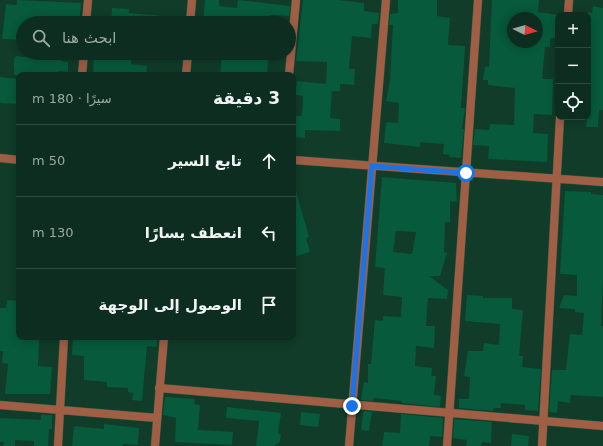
<!DOCTYPE html>
<html lang="ar">
<head>
<meta charset="utf-8">
<style>
	body { margin:0; font-family:"DejaVu Sans",Vazirmatn,sans-serif; background:#153528; color:#f1f3f6; direction:rtl }
	.controls { position:absolute; right:12px; top:12px; display:grid; overflow:hidden; border-radius:8px; box-shadow:0 2px 10px #0003 }
	.controls button { width:36px; height:36px; display:grid; place-items:center; padding:0; border:0; border-bottom:1px solid #2c493d; background:#0c2d1f; color:#f1f3f6; font:20px sans-serif }
	.compass { position:absolute; left:507px; top:12px; width:36px; height:36px; border-radius:50%; background:#0c2d1f; box-shadow:0 2px 10px #0003; rotate:95deg }
	.stop { position:absolute; width:12px; height:12px; margin:-9px; border:3px solid #1a73e8; border-radius:50%; background:#fff }
	.stop.end { background:#1a73e8; border-color:#fff; box-shadow:0 1px 4px #0008 }
	.list { margin:0; padding:0; list-style:none }
	h2 { display:flex; justify-content:space-between; align-items:center; height:52px; margin:0; padding:0 16px; font-size:17px }
	h2 small { font-size:13px; font-weight:400; color:#9aa8a4 }
	.list li { display:grid; grid-template-columns:26px 1fr auto; gap:12px; align-items:center; box-sizing:border-box; height:72px; padding:0 16px; border-top:1px solid #2c493d }
	.list b { display:block; font-size:15px; white-space:nowrap }
	.list em { font-size:13px; font-style:normal; color:#9aa8a4 }
	.icon { flex:none; width:22px; height:22px; fill:none; stroke:currentColor; stroke-width:2; stroke-linecap:round; stroke-linejoin:round }
	.map { position:relative; flex:none; width:603px; height:446px; overflow:hidden; direction:ltr }
	.search { position:absolute; background:#0c2d1f; box-shadow:0 2px 10px #0003; left:16px; top:16px; width:280px; height:44px; display:flex; align-items:center; gap:10px; box-sizing:border-box; padding:0 14px; border-radius:22px; color:#9aa8a4; font-size:15px }
	.panel { position:absolute; background:#0c2d1f; box-shadow:0 2px 10px #0003; left:16px; top:72px; width:280px; height:268px; border-radius:8px; direction:rtl }
	.map>svg:first-child { display:block }
</style>
</head>
<body>
<div class="map">
<svg width="603" height="446" viewBox="0 0 603 446">
	<rect width="100%" height="100%" fill="#103c29"/>
	<!-- building -->
	<path fill="#075a3c" fill-rule="evenodd" d="M17,0L81,3L80,16H74V23H23V40L2,39L6,4L17,5Z
		M205,0H219V6L237,8L238,0L290,6L289,16L270,15L269,23L243,22V23H203Z
		M303,0H338L364,3V11L379,13L378,24H372L371,38L352,36L349,69H355L354,85L340,84V91H332L330,118L340,119V131L305,130V138L293,137V116H302L303,96L295,95L297,81L326,84L327,62L296,61Z
		M398,0H437V16L450,18L448,45L465,46L461,108H465L462,129H464L461,158L449,157L450,155L443,154L444,144L420,142V147L384,143L386,122L398,123L399,103L386,101L390,81L393,25H389L390,14L398,13Z
		M492,0H539L538,12L559,15L556,38H550V47H545L542,79H553L552,115L534,114L533,133L548,134L547,162L488,159L489,146L473,145L475,129L489,130L490,124L514,125L515,88L488,85V80H483L485,66L489,67ZM513,18H537V42H513Z
		M593,6L603,8V110H599L598,127H586L591,89L588,88V12L592,13Z
		M112,8L129,9V13L164,16L163,23H111Z
		M47,53H61V61L68,62V72L58,71V75H14V59L16,56L46,59Z
		M94,53H131V64L147,66L146,75L93,73Z
		M222,53H251V57L268,59L267,75H220Z
		M0,77L19,79V104L0,103Z
		M382,177L456,183L457,202L450,201V222H445L444,252L447,253L440,276H429L448,290L447,299L428,298L426,326H435L434,348L416,346L415,366L432,368L431,376H436L434,395L441,396L440,407L402,403V401L374,398L373,401L361,400L364,382L368,383V364H371L375,320L383,321V316L401,317L402,297L383,295L385,268L375,267ZM396,231L416,232L412,254L393,252Z
		M293,191H296L309,237L306,238L310,252L293,257Z
		M565,191L591,192V194L603,195V280L601,326H603V397L571,395L570,403L558,401L557,413L549,412L552,370H566L570,334L582,335L584,313L575,312V309L559,308L564,295L577,296V275L560,274Z
		M467,295L483,296V298H512V309L523,310L519,356H523L522,367L541,369L538,411L525,410V405L501,403V408H493V411L459,408V399H469L470,377L464,376L468,351H483L484,343L499,345L500,325V324L465,321Z
		M7,300L19,301L17,337H39L38,366L52,367L50,394H5L8,364L2,363L3,351H0V308H6Z
		M73,337H157V347L147,346L142,401L132,400L133,393L128,392V388L107,387V382L84,380V356L72,355Z
		M165,397L195,399L194,404L200,405L198,430L233,432L232,445L175,442L176,418L163,415Z
		M227,407L281,413L278,434H281L280,442L274,446H256L259,421L226,418Z
		M363,411L372,412L369,431L361,430Z
		M301,412L320,414L318,427L300,425Z
		M401,414L443,418L442,437L430,436L429,446H382L384,432L400,433Z
		M41,415H52V429H49L48,446H34V441L15,440V446H3L4,442H0V418L41,420Z
		M454,419L492,422L491,443L482,442L481,446H466L467,440L453,438Z
		M104,424L139,428L138,445L123,444V446H72L74,426L104,429Z
		M512,434L529,436L528,446H511Z"/>
	<g fill="none" stroke-linecap="round" stroke-linejoin="round">
		<defs>
			<path id="street" d="M568,15L569,0
				M86,23L88,0
				M190,23L192,0
				M82,75L84,53
				M186,75L188,53
				M289,75L296,0
				M0,158L19,160
				M293,160L603,182
				M159,388L603,426
				M0,405L157,418
				M58,446L64,337
				M155,446L164,337
				M349,446L386,0
				M447,446L478,0
				M542,446L560,117"/>
		</defs>
		<!-- street casing -->
		<use href="#street" stroke="#2f5946" stroke-width="9"/>
		<!-- street -->
		<use href="#street" stroke="#a05e45" stroke-width="8"/>
	</g>
	<g fill="none" stroke-linecap="round" stroke-linejoin="round">
		<!-- route -->
		<path stroke="#1a73e8" stroke-width="5" d="M352,406L372,166L466,173"/>
	</g>
</svg>
<div class="controls">
<button>+</button>
<button>−</button>
<button><svg class="icon" aria-label="locate" viewBox="0 0 24 24"><circle cx="12" cy="12" r="6"/><path d="M12 2v4M12 18v4M2 12h4M18 12h4"/></svg></button>
</div>
<svg class="compass" viewBox="-18 -18 36 36"><path d="M0-13l5 13h-10z" fill="#e53935"/><path d="M0 13l5-13h-10z" fill="#9aa8a4"/></svg>
<div class="stop" style="left:466px;top:173px"></div>
<div class="stop end" style="left:352px;top:406px"></div>
<div class="search"><svg class="icon" aria-label="search" viewBox="0 0 24 24"><circle cx="10" cy="10" r="6"/><path d="M15 15l6 6"/></svg>ابحث هنا</div>
<section class="panel">
<h2>3 دقيقة<small>سيرًا · 180 m</small></h2>
<ul class="list">
<li><svg class="icon" aria-label="ahead" viewBox="0 0 24 24"><path d="M12 20V5M6 11l6-6 6 6"/></svg><div><b>تابع السير</b></div><em>50 m</em></li>
<li><svg class="icon" aria-label="left" viewBox="0 0 24 24"><path d="M17 20v-9H6M10 6l-5 5 5 5"/></svg><div><b>انعطف يسارًا</b></div><em>130 m</em></li>
<li><svg class="icon" aria-label="arrive" viewBox="0 0 24 24"><path d="M6 21V4h12l-3 4 3 4H6"/></svg><div><b>الوصول إلى الوجهة</b></div></li>
</ul>
</section>
</div>
</body>
</html>
